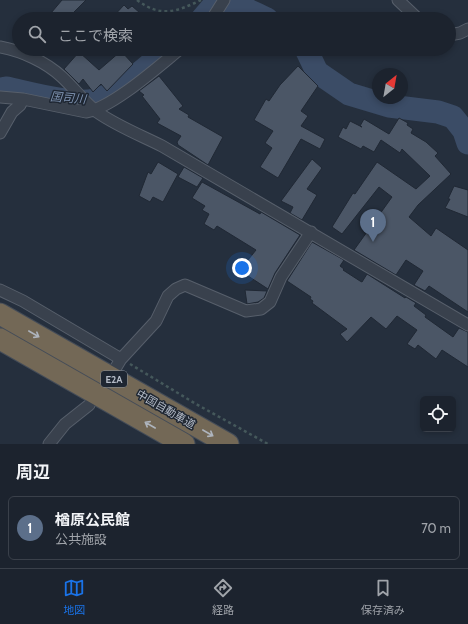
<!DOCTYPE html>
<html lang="ja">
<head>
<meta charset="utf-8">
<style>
	body { margin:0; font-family:Cabin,"Noto Sans JP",sans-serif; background:#292f3a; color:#f1f3f6 }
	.controls { position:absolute; right:12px; bottom:12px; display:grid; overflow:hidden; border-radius:6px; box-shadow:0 2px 6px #0003 }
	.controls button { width:36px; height:36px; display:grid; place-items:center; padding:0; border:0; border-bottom:1px solid #3a404a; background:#1c232e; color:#f1f3f6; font:20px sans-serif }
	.compass { position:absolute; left:372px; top:68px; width:36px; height:36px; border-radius:50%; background:#1c232e; box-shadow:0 2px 6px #0003; rotate:31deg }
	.you { position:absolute; left:242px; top:268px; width:14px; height:14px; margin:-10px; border:3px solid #fff; border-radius:50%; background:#1a73e8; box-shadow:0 0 0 6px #1a73e833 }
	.badge { display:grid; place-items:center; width:26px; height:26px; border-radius:50%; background:#1a73e8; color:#fff; font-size:13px; font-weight:700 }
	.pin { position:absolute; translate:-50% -33px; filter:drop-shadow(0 1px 2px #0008) }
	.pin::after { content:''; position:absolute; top:21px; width:14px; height:12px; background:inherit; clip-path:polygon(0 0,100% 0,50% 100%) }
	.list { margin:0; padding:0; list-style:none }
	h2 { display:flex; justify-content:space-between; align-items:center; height:52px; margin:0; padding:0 16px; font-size:17px }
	h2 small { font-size:13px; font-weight:400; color:#a0a4aa }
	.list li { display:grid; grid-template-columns:26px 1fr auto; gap:12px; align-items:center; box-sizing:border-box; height:64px; margin:0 8px 8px; padding:0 8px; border:1px solid #3a404a; border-radius:6px }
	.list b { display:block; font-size:15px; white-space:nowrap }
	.list p { margin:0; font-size:13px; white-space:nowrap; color:#a0a4aa }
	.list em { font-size:13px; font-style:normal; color:#a0a4aa }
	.icon { flex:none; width:22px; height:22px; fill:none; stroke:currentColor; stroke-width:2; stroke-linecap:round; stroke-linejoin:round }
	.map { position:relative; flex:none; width:468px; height:444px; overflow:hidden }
	.search { position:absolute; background:#1c232e; box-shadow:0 2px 6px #0003; left:12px; right:12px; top:12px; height:44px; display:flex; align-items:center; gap:10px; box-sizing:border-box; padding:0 14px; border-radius:22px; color:#a0a4aa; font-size:15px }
	.sheet { height:124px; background:#1c232e }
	nav { display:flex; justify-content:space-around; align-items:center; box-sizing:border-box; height:56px; border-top:1px solid #3a404a; background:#1c232e; font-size:11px; color:#a0a4aa }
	nav a { display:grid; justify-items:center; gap:2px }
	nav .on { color:#1a73e8 }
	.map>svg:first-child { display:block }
</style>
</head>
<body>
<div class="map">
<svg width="468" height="444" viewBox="0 0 468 444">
	<rect width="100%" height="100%" fill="#252f3d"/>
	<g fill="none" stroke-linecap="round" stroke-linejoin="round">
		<!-- river -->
		<path stroke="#3b4c66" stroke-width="23" d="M202,19L213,6C238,4 245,8 267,19
			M306,49L317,72L349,94L389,106L438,112L453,117L464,131L468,143
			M0,89L7,88C30,93 73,105 95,100C119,94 149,64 168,49"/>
	</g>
	<!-- building -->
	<path fill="#4b5666" stroke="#202834" d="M62,0H86L67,19H46Z
		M124,5L128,9L132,6L140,13L136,17L139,19H111Z
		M121,51L133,64L107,91L101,84L93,92L83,79L79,84L64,69L79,52L99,70Z
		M298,66L318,86L301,111L308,116L301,126L325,139L320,149L301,139L278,178L260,167L272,148L265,143L273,131L254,120L266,99L269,101L280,85Z
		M159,76L183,106L179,109L189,115L188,117L223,137L208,165L178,145L177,142L181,136L157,123L160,119L142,96L144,95L139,91Z
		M399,118L408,123L407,125L413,129L411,133L426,142L438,153L435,156L451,174L418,205L409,217L431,236L436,228L468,250V312L429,286L425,291L414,285L423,271L406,260L396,275L354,250L392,197L379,187L342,234L332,227L353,193L355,194L377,162L416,189L430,176L402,149L400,153L381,140L374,152L363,146L361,149L338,137L343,127L346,129L350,121L362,127L360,126L364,119L389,134Z
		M312,159L322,168L307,189L317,195L302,220L290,213L293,207L281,201Z
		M158,162L178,174L163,202L153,197L150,202L139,196L148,172L151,174Z
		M184,167L203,178L197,187L178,177Z
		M202,182L260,214L261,212L300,235L275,273L268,289L245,274L249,267L246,266L248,260L256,250L217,226L214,230L204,224L209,214L202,210L205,206L192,198Z
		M454,186L468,190V217L445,208L450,199H448Z
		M312,242L344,260L340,266L344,269L343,270L360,281L362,282L367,274L405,298L406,297L416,303L414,306L426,315L425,317L453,337L459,328L468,332V367L442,350L436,359L418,345L415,349L407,344L417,330L397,316L386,329L371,317L347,342L340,334L347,329L312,303L313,301L310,299L311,297L287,281Z
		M245,290L267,291L264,298L258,302L247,304Z"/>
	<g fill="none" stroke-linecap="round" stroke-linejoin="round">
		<defs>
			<path id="street" d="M398,0L418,19
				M212,19L224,0
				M449,35L460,33L468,29
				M0,47C22,51 46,62 62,77C74,88 84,102 97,112C117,126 140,135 162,146L468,325
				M0,97L23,99L86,112C112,108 159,66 180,49
				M0,133L12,112L20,105L23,99
				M0,290L23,301L121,359
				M115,369L121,359L156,321L168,296L176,289L185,285L246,311L261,309L270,302L281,277L311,232
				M49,444L65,424L89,405"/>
			<path id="highway" d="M0,314L228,444
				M0,339L184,444"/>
		</defs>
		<!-- street casing -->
		<use href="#street" stroke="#575f6b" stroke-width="13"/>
		<!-- highway casing -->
		<use href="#highway" stroke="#444c58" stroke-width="23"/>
		<!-- path -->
		<path stroke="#45585b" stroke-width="2.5" stroke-dasharray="3 3" stroke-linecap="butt" d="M137,0C161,18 176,12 201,0
			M130,364L196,404L268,444"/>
		<!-- street -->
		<use href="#street" stroke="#39414d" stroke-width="11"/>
		<!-- highway -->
		<use href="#highway" stroke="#736856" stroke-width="21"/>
	</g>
	<!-- one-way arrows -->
	<defs><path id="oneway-shaft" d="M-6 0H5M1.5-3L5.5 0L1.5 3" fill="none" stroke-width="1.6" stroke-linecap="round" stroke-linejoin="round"/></defs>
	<g stroke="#aeb4bd">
		<use href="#oneway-shaft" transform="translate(34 334) rotate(30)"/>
		<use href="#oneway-shaft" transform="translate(150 425) rotate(-150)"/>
		<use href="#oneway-shaft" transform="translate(208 433) rotate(30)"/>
	</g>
	<g text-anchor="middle" stroke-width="3" stroke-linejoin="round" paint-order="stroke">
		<!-- shield labels -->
		<rect fill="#1e2632" stroke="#888f9b" stroke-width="1" x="101" y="371" width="26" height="16" rx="3"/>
		<g font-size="10" font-weight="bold" fill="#b5bcc8">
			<text x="114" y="383">E2A</text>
		</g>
		<!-- street labels -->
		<g font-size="11" fill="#b5bcc8" stroke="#1e2632">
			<text transform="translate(166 409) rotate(30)" y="4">中国自動車道</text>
		</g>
		<!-- water labels -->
		<g font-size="12" font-style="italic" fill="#7d91af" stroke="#1e2632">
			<text transform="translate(68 98) rotate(5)" y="4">国司川</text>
		</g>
	</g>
</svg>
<div class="controls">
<button><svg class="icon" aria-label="locate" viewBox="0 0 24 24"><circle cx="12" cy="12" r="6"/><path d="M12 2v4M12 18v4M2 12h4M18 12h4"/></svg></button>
</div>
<svg class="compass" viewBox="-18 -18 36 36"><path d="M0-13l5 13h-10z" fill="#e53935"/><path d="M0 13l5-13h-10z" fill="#a0a4aa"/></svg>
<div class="you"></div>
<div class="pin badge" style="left:373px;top:242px;background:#5c6f8a">1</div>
<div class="search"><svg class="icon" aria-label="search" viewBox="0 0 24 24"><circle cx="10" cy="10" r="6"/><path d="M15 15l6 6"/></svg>ここで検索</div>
</div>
<section class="sheet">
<h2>周辺<small></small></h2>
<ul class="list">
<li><span class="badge" style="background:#5c6f8a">1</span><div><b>楢原公民館</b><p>公共施設</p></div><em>70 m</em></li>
</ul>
</section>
<nav>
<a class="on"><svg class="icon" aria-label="map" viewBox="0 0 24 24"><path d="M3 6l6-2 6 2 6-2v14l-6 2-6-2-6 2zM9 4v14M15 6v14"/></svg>地図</a>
<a><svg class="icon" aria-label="directions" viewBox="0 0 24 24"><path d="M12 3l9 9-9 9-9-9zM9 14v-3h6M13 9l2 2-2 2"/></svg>経路</a>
<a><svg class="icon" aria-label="saved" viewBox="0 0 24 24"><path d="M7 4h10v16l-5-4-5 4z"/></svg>保存済み</a>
</nav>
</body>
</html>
